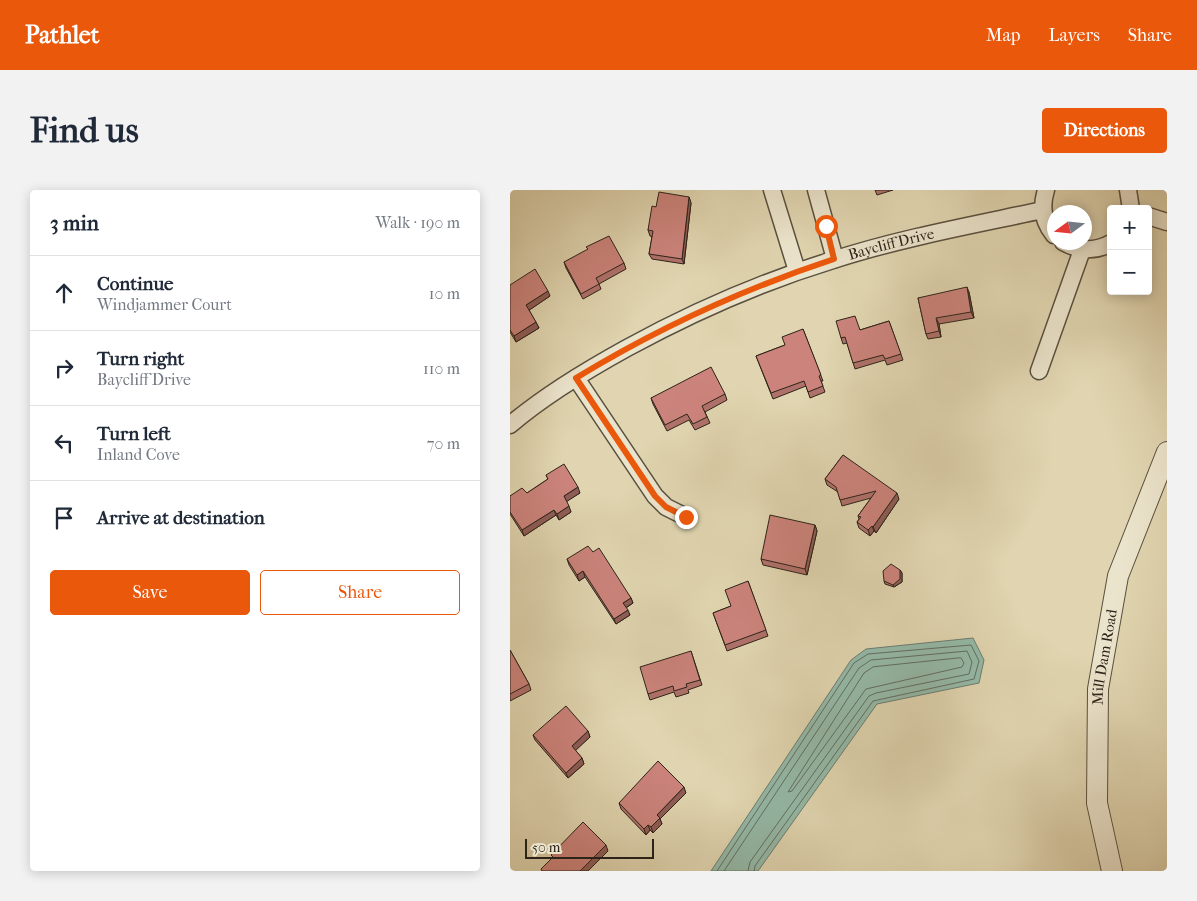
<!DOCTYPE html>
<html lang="en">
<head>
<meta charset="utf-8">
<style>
	body { margin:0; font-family:"IM FELL French Canon",serif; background:#f2f2f3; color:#1f2937 }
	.controls { position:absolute; right:15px; top:15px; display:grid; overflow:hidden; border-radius:5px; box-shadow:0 2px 12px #0003 }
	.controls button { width:45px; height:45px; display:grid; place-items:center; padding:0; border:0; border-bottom:1px solid #e0e1e3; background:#fff; color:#1f2937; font:25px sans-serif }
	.compass { position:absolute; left:537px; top:15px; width:45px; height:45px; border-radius:50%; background:#fff; box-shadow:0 2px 12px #0003; rotate:255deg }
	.scale { position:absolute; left:15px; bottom:12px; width:129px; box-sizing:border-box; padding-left:5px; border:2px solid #2d2319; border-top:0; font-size:14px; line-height:18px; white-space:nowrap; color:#2d2319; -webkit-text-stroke:4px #ebe4cc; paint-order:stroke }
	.stop { position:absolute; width:15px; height:15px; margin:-11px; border:4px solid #ea580c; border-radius:50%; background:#fff }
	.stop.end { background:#ea580c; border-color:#fff; box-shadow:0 1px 5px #0008 }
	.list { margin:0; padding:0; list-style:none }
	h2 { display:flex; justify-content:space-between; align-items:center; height:65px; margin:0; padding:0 20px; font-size:21px }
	h2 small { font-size:16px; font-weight:400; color:#747a83 }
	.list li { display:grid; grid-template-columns:32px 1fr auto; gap:15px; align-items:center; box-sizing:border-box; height:75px; padding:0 20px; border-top:1px solid #e0e1e3 }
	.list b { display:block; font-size:19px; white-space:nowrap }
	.list p { margin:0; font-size:16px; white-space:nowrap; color:#747a83 }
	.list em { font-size:16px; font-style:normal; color:#747a83 }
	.actions { display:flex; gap:10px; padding:15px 20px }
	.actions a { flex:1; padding:11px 0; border:1px solid #ea580c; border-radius:5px; text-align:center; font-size:18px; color:#ea580c }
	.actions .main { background:#ea580c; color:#fff }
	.icon { flex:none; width:28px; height:28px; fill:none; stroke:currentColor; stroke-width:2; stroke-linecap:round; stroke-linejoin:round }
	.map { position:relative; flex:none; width:657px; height:681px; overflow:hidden; border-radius:5px }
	header { display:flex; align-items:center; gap:30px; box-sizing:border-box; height:70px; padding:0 25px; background:#ea580c; color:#fff }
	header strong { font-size:24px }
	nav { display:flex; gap:28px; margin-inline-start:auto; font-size:18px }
	.intro { display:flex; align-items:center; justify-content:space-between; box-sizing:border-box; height:120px; padding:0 30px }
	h1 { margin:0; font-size:35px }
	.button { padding:12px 22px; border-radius:5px; background:#ea580c; color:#fff; font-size:18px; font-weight:700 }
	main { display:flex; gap:30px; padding:0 30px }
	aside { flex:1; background:#fff; border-radius:5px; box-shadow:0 2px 12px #0003 }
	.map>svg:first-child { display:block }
</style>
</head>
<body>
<header>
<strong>Pathlet</strong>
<nav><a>Map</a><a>Layers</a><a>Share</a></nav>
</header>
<div class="intro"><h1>Find us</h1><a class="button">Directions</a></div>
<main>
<aside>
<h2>3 min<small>Walk · 190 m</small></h2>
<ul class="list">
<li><svg class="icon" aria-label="ahead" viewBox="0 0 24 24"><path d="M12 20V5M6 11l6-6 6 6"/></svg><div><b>Continue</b><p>Windjammer Court</p></div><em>10 m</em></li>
<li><svg class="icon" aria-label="right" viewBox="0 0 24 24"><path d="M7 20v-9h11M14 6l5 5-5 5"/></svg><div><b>Turn right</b><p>Baycliff Drive</p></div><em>110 m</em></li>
<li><svg class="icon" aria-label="left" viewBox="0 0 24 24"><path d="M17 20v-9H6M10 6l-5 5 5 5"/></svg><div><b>Turn left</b><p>Inland Cove</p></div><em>70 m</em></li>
<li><svg class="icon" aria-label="arrive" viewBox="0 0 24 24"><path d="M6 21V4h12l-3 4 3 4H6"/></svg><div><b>Arrive at destination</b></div></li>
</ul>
<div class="actions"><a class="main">Save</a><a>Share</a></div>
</aside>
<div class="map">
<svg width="657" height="681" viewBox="0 0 657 681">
	<rect width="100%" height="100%" fill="#e0d5b0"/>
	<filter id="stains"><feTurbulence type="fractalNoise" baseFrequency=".004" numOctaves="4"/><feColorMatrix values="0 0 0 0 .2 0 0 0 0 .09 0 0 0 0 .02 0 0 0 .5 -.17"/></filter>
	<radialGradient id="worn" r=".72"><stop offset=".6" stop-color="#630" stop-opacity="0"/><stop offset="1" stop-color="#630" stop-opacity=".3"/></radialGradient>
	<!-- water -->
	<path fill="#94b9a8" stroke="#6b7d6f" d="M463,448L474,470L469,493L367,514L248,681H201L341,470L356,459Z"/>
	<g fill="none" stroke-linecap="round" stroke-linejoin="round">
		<!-- shore -->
		<path stroke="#606e60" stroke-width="1" d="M451,468L454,473L452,477L356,499L282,601L278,602L354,483L363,477Z
			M207,681L344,473L358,464L461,455L469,471L464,489L363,511L245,676L244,681
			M214,681L349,478L361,470L457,461L462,472L459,484L366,503L359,506L240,672L238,681"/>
		<defs>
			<g id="minor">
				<path d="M262,0L287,81"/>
				<path d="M306,0L325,69"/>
				<path d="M536,0C531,16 533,32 544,45"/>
				<path d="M618,0L621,19"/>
				<path d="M638,26L657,32"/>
				<path d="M553,52C569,61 585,62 601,53"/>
				<path d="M529,181L572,60"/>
				<path d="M66,188L145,306L156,317L176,327"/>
				<path id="s1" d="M0,235C35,205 77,180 117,158C183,122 251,92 323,70C391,48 463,35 533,20"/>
			</g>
			<g id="tertiary">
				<path id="s2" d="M602,681L587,613L588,499L608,386L657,262"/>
			</g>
		</defs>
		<!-- minor casing -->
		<use href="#minor" stroke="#5a503f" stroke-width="19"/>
		<!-- tertiary casing -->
		<use href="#tertiary" stroke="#5a503f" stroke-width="22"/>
		<!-- minor -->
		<use href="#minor" stroke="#ebe4cc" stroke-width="16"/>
		<!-- tertiary -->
		<use href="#tertiary" stroke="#ebe4cc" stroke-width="20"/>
	</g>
	<!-- wall -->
	<path fill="#af716a" stroke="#2d2319" d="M365,0H383L367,5Z
		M179,7L181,13L174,74L142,69L139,64L142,47L140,46L138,40L146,17Z
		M54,72L114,73L116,79L89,94L91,99L73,109L56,78Z
		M0,95L40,106L19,120L29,138L6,152L0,142Z
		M459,102L464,128L429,134L431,147L418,149L416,144L408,108Z
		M379,131L393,170L377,175L375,170L345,179L337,153L333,154L331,148L350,140Z
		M293,139L313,191H311L315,202L300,208L296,196L263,209L246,166L275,155Z
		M215,204L217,210L195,222L200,233L185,240L179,230L157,241L143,214L141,208Z
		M333,265L389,309L366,343L364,341L360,346L349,338L347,332L349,329L348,326L361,308L332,316L328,302L317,295L315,289Z
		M36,285L70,303L56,311L61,322L49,330L46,325L14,346L0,324V306L17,303L38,289Z
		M305,335L307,341L297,385L253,375L251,369Z
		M83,362L121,408L123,413L116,418L120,425L106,434L75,387L69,391L59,375L57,369Z
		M390,380L392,383V392L384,397L375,394L374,391Z
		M238,391L258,446L217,461L203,423L221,416Z
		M0,460L19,494L21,500L0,511Z
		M181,461L192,495L178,500L179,503L166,507L164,502L140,510L138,504Z
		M78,541L80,547L65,560L72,568L74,574L58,588L25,550L23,545Z
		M176,603L150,629L152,634L143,643L140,640L136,645L111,619L109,613Z"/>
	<!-- shaded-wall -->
	<path fill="#8e5c56" stroke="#2d2319" d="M179,7L181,13L174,74L172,69Z
		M457,97L459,102L464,128L461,122Z
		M38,101L40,106L18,121L16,115Z
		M426,128L429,134L431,147L429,141Z
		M26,132L29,138L6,152L4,146Z
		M68,297L70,303L56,312L54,306Z
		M387,303L389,309L366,343L363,337Z
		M59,316L61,322L49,330L47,324Z
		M44,320L46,325L14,346L12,340Z
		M305,335L307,341L297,385L295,379Z
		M362,336L364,341L360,346L358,340Z
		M390,380L392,383V392L384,397L383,395Z
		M73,381L75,387L69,391L67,385Z
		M121,408L123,413L115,418L113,413Z
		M118,420L120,425L106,434L104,429Z
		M78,541L80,547L64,562L62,556Z
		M72,568L74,574L58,588L56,583Z
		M174,597L176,603L150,629L152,634L143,643L141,637L147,625Z
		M138,635L140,640L136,645L134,639Z
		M96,655L98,661L78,681H70Z"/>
	<!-- building -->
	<path fill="#cb837b" stroke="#2d2319" d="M149,2L179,7L172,69L139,64L143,41L138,40L142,16L146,17Z
		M99,46L114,73L86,88L89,94L71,104L54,72L78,59L76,57Z
		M25,79L38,101L16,115L26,132L4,146L0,140V95Z
		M457,97L461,122L426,128L429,141L416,144L408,108Z
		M345,126L350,140L379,131L391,164L375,169L373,165L343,173L335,147L331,148L326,131Z
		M293,139L311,185L309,186L313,196L298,202L294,191L261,203L246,166L275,155L272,147Z
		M201,177L215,204L192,216L197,227L183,234L177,224L155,235L141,208Z
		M333,265L387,303L363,337L362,336L358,340L347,332L351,327L348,326L366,301L330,310L326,297L315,289Z
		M54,274L68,297L54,306L59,316L47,324L44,320L12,340L0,322V306L12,298L17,303L38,289L36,285Z
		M260,325L305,335L295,379L251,369Z
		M78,356L83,362L89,358L121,408L113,413L118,420L104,429L73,381L67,385L57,369Z
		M381,374L390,380V389L383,395L374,391L373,381Z
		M238,391L256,440L215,455L203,423L221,416L215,400Z
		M0,460L19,494L0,504Z
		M181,461L190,490L176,494L177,497L164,501L163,496L138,504L130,477Z
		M56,516L78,541L62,556L72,568L56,583L23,545Z
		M148,571L174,597L147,625L150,628L141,637L138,635L134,639L109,613Z
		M73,632L96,655L70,681H32L31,679L43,667L41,665Z"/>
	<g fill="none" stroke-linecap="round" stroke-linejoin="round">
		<!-- route -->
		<path stroke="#ea580c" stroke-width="6" d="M176,327L156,317L145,306L66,188C148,138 233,99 324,69L316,36"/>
	</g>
	<g text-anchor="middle" stroke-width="4" stroke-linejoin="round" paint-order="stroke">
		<!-- street labels -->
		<g font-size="15" fill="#2d2319" stroke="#ebe4cc">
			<text dy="5" stroke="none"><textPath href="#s1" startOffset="425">Baycliff Drive</textPath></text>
			<text dy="5" stroke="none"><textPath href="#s2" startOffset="216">Mill Dam Road</textPath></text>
		</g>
	</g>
	<rect width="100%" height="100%" filter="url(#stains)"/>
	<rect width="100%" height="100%" fill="url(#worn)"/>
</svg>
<div class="controls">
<button>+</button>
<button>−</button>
</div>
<svg class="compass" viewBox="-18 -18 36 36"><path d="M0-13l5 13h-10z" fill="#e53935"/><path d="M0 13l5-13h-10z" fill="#747a83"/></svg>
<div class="scale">50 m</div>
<div class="stop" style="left:316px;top:36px"></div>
<div class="stop end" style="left:176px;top:327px"></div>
</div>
</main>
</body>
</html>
